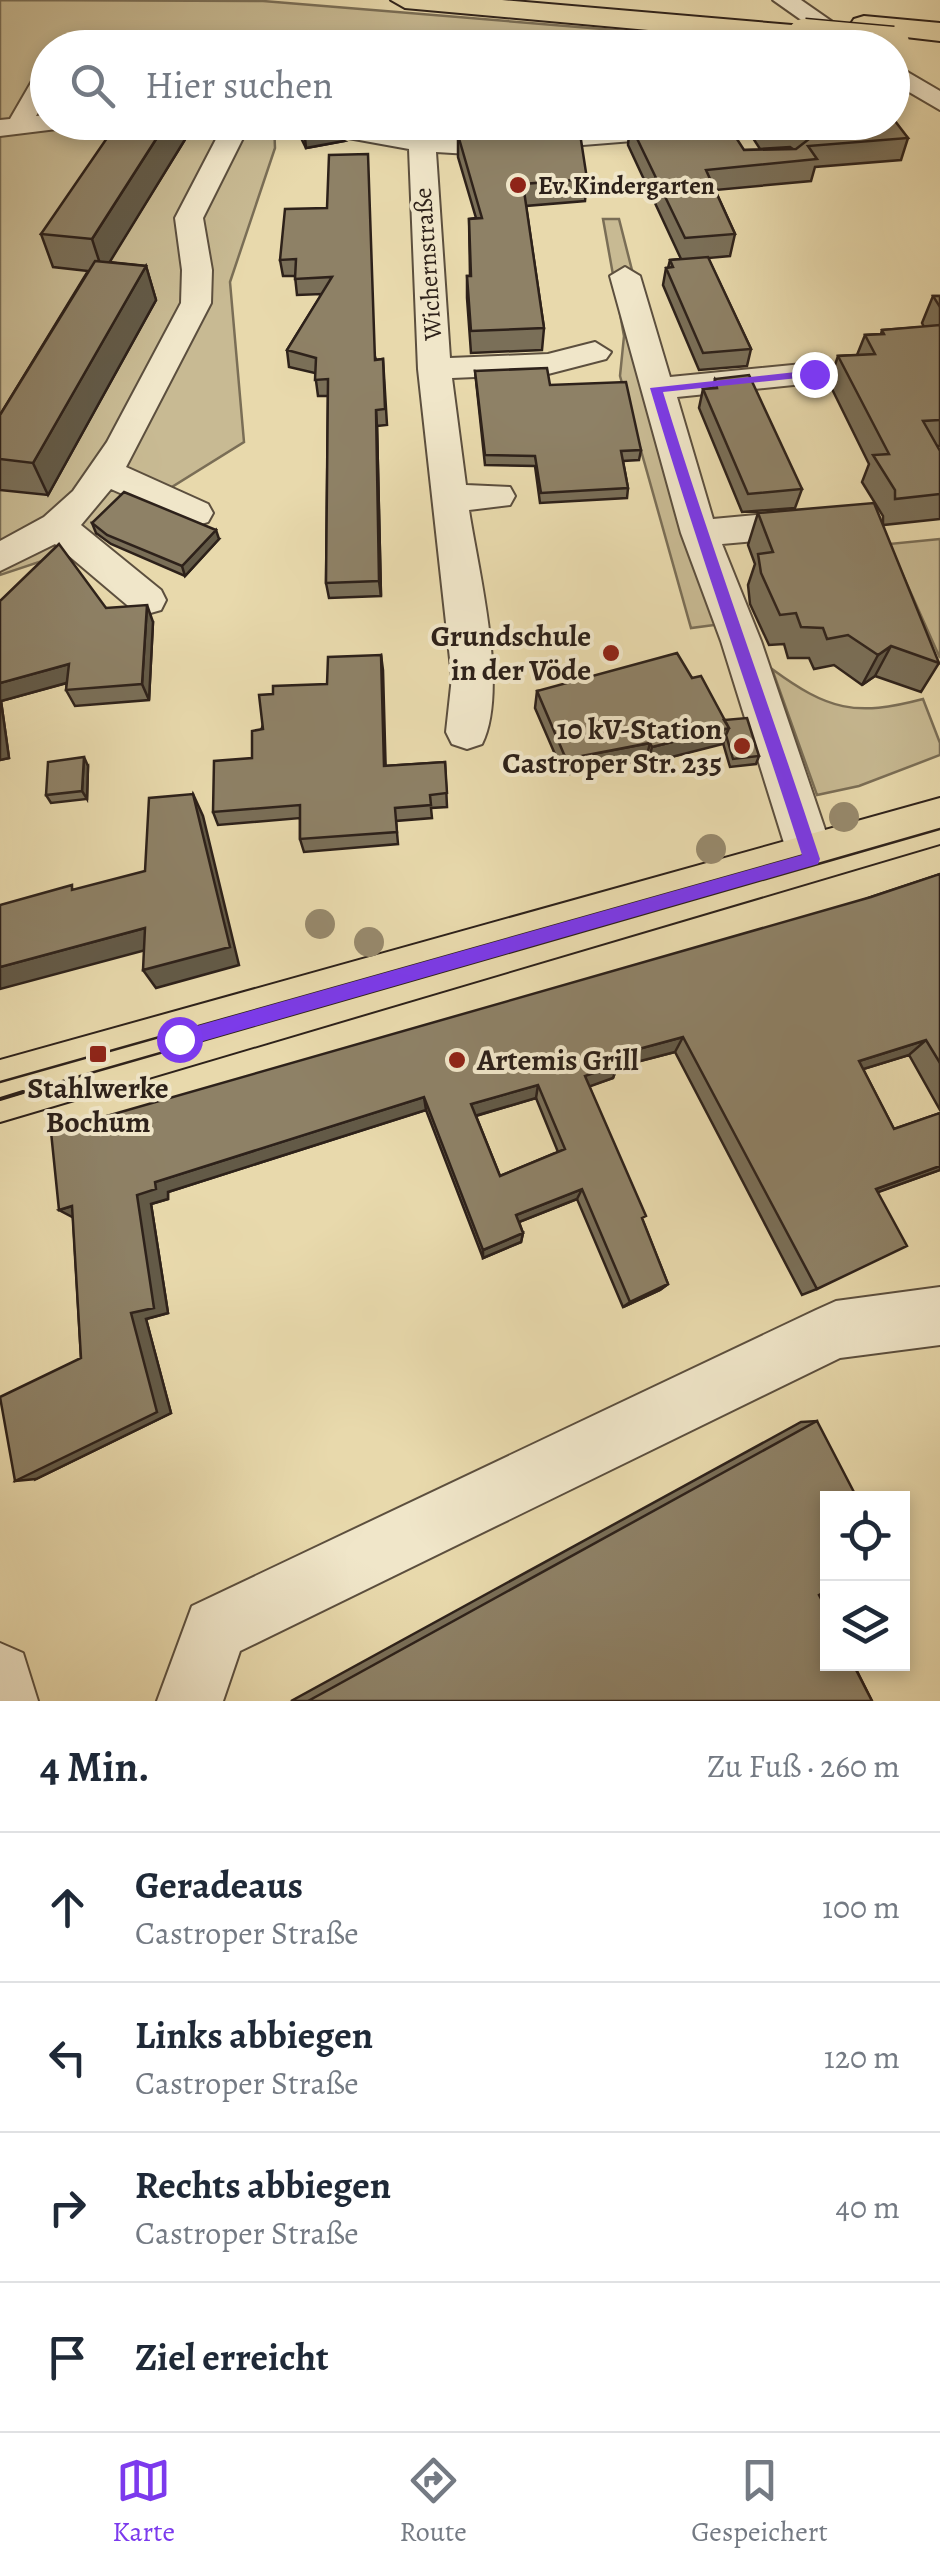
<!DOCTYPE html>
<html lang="de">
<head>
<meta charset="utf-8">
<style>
	body { margin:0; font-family:Alegreya,serif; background:#f2f2f3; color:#1f2937 }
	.controls { position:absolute; right:30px; bottom:30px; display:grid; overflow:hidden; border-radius:0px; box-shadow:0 5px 15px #0003 }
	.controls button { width:90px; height:90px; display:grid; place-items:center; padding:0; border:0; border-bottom:2px solid #e0e1e3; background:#fff; color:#1f2937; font:50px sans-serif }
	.stop { position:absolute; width:30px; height:30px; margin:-22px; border:8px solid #7c3aed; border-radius:50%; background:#fff }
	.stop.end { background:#7c3aed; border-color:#fff; box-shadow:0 2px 10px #0008 }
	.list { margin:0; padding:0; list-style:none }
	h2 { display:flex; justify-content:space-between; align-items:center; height:130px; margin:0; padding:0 40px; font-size:42px }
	h2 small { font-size:32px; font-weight:400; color:#747a83 }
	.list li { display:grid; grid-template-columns:65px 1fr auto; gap:30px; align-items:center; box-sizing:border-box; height:150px; padding:0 40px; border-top:2px solid #e0e1e3 }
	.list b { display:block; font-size:38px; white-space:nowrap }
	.list p { margin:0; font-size:32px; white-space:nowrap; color:#747a83 }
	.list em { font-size:32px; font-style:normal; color:#747a83 }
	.icon { flex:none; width:55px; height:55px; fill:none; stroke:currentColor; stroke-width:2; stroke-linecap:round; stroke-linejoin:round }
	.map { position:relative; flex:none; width:940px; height:1701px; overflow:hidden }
	.search { position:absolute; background:#fff; box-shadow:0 5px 15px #0003; left:30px; right:30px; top:30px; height:110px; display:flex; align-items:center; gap:25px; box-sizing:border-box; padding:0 35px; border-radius:55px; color:#747a83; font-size:38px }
	.sheet { height:730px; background:#fff }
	nav { display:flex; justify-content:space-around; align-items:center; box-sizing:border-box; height:140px; border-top:2px solid #e0e1e3; background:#fff; font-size:28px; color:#747a83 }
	nav a { display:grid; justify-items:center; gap:5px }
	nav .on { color:#7c3aed }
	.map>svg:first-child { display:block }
</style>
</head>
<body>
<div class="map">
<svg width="940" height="1701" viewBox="0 0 940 1701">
	<rect width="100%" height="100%" fill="#e8d9ac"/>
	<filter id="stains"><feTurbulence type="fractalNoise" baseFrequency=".002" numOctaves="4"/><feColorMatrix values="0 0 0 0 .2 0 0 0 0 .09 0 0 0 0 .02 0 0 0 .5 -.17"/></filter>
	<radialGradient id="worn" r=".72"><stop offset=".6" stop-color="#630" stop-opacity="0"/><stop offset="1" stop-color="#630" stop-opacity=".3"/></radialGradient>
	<!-- green -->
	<path fill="#c8ba93" stroke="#7a6e56" stroke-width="2.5" d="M0,0L263,1L821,47L384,48L320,41L316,48H48V122L274,123L275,148L230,282L244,442L66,553L0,575Z
		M603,219H619L722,624L691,628L620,376L624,336Z
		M940,539V658L889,544Z
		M772,669C828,710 855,717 923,699L940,743V755L859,786L817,795Z"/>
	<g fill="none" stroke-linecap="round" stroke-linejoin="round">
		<defs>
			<path id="minor" d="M773,0H801L870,48H841Z
				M892,63L940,91V110L892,82Z
				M48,78V96L36,116L48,115V122H69L65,128L0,136V120L10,119L32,81Z
				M225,122H251L203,218L212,270L211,303L126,467L208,504L213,513L208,522L195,526L111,489L81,525L161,590L166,600L161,610L147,614L133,610L55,544L0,571V541L44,517L73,491L107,442L181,303L182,270L175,218Z
				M291,122H351L469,138L665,122H784L771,130L469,154L436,152L450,358L548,354L595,342L611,352L606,359L548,374L452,378L466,485L510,487L515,496L510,505L469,510C478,570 509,690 482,744L467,749L452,744L446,732L452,677L418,369L409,149L304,130Z
				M625,267L640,276L670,377L813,363L825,366L829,373L825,380L813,383L677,397L713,519L812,510L825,514L830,523L825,532L812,536L722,544L761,641L835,859L828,873L812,879L796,873L789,859L721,641L681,533L610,276Z
				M940,1287V1345L840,1358L240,1651L223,1701H157L192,1606L816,1310L836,1301Z
				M0,1643L23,1653L38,1701H0Z"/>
			<path id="major" d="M940,798V844L0,1122V1060Z"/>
			<path id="highway" d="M391,0H502L804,26L819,35L804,44L405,8Z
				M864,16L940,23V41L854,31L850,25L854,19Z"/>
		</defs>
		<!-- minor casing -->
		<use href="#minor" stroke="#5c4f3e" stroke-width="4"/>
		<!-- major casing -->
		<use href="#major" stroke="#2d211a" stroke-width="4"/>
		<!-- highway casing -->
		<use href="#highway" stroke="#2d211a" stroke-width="4"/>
		<!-- minor -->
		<use href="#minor" fill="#f0e6c9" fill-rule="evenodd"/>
		<!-- major -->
		<use href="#major" fill="#e8d9ac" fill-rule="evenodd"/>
		<!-- highway -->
		<use href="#highway" fill="#e8d9ac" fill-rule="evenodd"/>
		<!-- tram-far1 -->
		<path stroke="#2d211a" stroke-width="2.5" d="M0,1082L811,853
			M14,1095L940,829"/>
		<!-- tram -->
		<path stroke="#2d211a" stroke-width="4" d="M0,1099L23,1092"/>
		<defs>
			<path id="highway-bridge" d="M804,35L893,43"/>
		</defs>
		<!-- highway-bridge casing -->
		<use href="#highway-bridge" stroke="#2d211a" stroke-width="35" stroke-linecap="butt"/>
		<!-- highway-bridge -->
		<use href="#highway-bridge" stroke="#e8d9ac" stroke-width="32"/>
	</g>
	<!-- trees -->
	<g fill="#97896c">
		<circle cx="844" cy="817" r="15"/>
		<circle cx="711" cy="849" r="15"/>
		<circle cx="320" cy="924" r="15"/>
		<circle cx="369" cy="942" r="15"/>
	</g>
	<!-- wall -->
	<path fill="#7a6f58" stroke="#2d211a" stroke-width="2.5" fill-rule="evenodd" d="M296,122L344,141L306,148L297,130Z
		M448,122H572V126L472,134L587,179L585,201L526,206L544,328L542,350L471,353L467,298V276H470L469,219L476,218L458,157V135L469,134L451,132Z
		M754,122H892L908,138L901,160L815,167L811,181L715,190L735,234L730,256L708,258L751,349L747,366L699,370L663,285L666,268H668L670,260L681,259L628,145L630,124L744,150L793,149L790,147L760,149L751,135Z
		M189,133L109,262L146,266L156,300L48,495L0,490V415L88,271L53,267L41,234Z
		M327,208L376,360L383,359L387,425L377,426L381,596L329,598L326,583L328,396H318L315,373L289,367L287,350L322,294L297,295L295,276H283L280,260Z
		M933,296H940V446H937L940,451V519L883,525V516L862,482L869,464L829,383L838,356L857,355L865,335L881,334L882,330L924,327L922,323Z
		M475,371L550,385L641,450L639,460L623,461L628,488L627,498L540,503L535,466L485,465Z
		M715,379L802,489L795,508L742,512L699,408L703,389L713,388Z
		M758,513L939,663L921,692L875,676L862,685L834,665L814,669L809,658H788L784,644L769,645L750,604L748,585L755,564L748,545Z
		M92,523L219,539L185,576L111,544L96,533Z
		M0,601L106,608L153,622L149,700L75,706L66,690L67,683L1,701L9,758L0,760Z
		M381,655L385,766L445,762L447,807L431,808L432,818L396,821L398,844L304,852L300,839V818L218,825L213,812L252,758L273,694L327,684Z
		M692,678L724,720L759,756L756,764L730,767L723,743L648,763L646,759L564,775L535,708L537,691Z
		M88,766L87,799L51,803L46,795Z
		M940,874V1110L909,1055L863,1069L894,1129L940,1113V1170L877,1192L817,1289L802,1295L675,1052L617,1067L613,1078L589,1086L668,1284L660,1290L623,1307L577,1199L519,1222L523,1233L521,1242L483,1258L426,1110L168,1192V1199L151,1204L168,1313L146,1319L171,1413L36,1479L81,1358L73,1217L871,897ZM536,1098L558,1152L500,1176L476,1116Z
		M817,1421L819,1595L872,1701H291L801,1422Z"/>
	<!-- shaded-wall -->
	<path fill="#635a47" stroke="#2d211a" stroke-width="2.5" d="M167,122H187L189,133L103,273L92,239Z
		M343,131L344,141L306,148L305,138Z
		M146,266L156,300L48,495L33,463Z
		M376,410L377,426L381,596L379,581Z
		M216,530L219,539L185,576L182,566Z
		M147,605L153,622L149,700L142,684Z
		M891,646L875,676L862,685L878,655Z
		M381,655L383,670L386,780L384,766Z
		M69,664L77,680L1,701L9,758L0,760V683Z
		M729,728L723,744L648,763L652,747Z
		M650,743L646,759L564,775L566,759Z
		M84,757L88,766L87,799L82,791Z
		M193,794L203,816L239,965L156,988L143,970Z
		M145,928L157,947L0,989V967Z
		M683,1037L675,1052L617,1067L613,1078L580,1090L585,1076L616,1055Z
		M926,1040L909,1055L844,1075L859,1061Z
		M538,1085L536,1098L471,1117V1104Z
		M424,1097L426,1110L168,1192V1199L151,1204L168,1313L146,1319L171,1413L36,1479L15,1481L131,1313L137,1195L155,1182Z
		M940,1166V1170L859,1199L876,1189Z
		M582,1189L577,1199L514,1224L516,1215Z
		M72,1206L76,1219L59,1210Z
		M523,1233L521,1242L483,1258V1250Z
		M668,1284L660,1290L623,1307L630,1302Z"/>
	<!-- building -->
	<path fill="#8e8166" stroke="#2d211a" stroke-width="2.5" fill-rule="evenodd" d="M892,117L908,138L808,146L817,159L706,170L735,234L685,238L630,124L726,122L744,150L796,149L813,136L795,126L765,128L761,122H892Z
		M118,122H167L92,239L41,234Z
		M297,122H305L343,131L305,138Z
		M579,127L587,179L523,184L544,328L471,331L467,276H471L469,219L482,218L458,135Z
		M368,154L375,360L383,359L385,409L376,410L379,581L326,583L328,379L315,380L316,358L287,350L332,277L295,279L296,259L280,260L285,209L327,208L329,155Z
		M708,257L751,349L703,353L666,268L673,267L670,260Z
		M95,261L146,266L33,463L0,459V415Z
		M933,296H940V307Z
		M940,325V420L923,421L940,451V494L895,499V490L873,455L889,454L838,356L875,354L865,335L884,334L882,330Z
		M547,368L550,385L626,382L641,450L621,451L628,488L541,493L535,456L485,455L475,371Z
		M749,375L802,489L748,494L703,389L717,388L715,379Z
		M124,492L216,530L182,566L107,535L92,523Z
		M874,503L939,663L891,646L878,655L848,635L827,639L823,628L801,627L796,613L780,615L761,573L758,554L773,552L758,513Z
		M59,544L106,608L147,605L142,684L66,690L69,664L0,683V601Z
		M677,653L692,678L701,676L729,728L652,747L650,743L566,759L537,691Z
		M381,655L384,766L445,762L447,793L430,795L431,805L395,808L397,832L300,839V805L213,812L214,761L252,758V731L263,729L259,695L273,694V686L327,684L328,657Z
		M747,718L759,756L733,759L726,735L729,728L724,720Z
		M84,757L82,791L46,795L48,762Z
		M193,794L230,947L143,970L145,928L0,967V905L72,885V890L145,871L149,798Z
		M940,874V1063L926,1040L859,1061L894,1129L940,1113V1166L876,1189L907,1246L817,1289L683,1037L616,1055L619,1064L585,1076L646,1216L642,1218L668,1284L630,1302L582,1189L516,1215L523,1233L483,1250L424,1097L155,1182L156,1189L137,1195L154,1308L131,1313L157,1412L15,1481L0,1397L81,1358L72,1206L59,1210L51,1132L871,897ZM538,1085L565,1149L500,1176L471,1104Z
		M817,1421L857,1498H828V1590L819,1595L828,1612V1664H853L872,1701H308Z"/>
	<!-- route -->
	<path fill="#7c3aed" d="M814,370L818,376L663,392C711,549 769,703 820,859L818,864L179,1048L173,1045V1033L179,1031L802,855C752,699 696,545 650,388Z"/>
	<!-- markers -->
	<g fill="#8f2418" stroke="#f0e6c9" stroke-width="4">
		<circle cx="518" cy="185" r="10"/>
		<circle cx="611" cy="653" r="10"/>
		<circle cx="742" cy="746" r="10"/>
		<rect x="88" y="1044" width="20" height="20" rx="5"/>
		<circle cx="457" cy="1060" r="10"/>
	</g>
	<g text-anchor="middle" stroke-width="8" stroke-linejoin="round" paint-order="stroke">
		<!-- far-poi labels -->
		<g font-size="25" font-weight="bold" fill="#2d211a" stroke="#f0e6c9" text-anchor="start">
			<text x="538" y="194">Ev. Kindergarten</text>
		</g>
		<!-- far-street labels -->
		<g font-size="25" fill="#2d211a" stroke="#f0e6c9">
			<text transform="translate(427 264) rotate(-94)" y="9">Wichernstraße</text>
		</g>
		<!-- poi labels -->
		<g font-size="30" font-weight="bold" fill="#2d211a" stroke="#f0e6c9" text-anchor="end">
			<text x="591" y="646">Grundschule<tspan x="591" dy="34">in der Vöde</tspan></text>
			<text x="722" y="739">10 kV-Station<tspan x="722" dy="34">Castroper Str. 235</tspan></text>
			<text x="477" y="1070" text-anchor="start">Artemis Grill</text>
			<text x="98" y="1098" text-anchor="middle">Stahlwerke<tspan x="98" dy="34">Bochum</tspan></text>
		</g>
	</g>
	<rect width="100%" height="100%" filter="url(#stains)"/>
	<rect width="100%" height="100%" fill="url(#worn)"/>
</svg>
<div class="controls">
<button><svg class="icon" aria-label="locate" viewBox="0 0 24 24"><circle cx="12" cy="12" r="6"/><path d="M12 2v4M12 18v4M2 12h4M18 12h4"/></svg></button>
<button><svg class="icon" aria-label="layers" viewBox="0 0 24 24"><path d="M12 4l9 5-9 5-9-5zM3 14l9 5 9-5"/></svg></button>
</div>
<div class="stop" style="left:179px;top:1039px"></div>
<div class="stop end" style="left:814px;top:374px"></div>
<div class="search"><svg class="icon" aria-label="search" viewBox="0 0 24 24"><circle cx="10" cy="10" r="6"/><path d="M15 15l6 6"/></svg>Hier suchen</div>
</div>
<section class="sheet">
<h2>4 Min.<small>Zu Fuß · 260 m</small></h2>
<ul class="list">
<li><svg class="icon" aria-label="ahead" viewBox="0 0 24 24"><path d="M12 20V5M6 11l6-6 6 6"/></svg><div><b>Geradeaus</b><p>Castroper Straße</p></div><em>100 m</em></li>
<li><svg class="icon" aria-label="left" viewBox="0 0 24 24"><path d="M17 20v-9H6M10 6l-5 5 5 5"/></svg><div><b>Links abbiegen</b><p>Castroper Straße</p></div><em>120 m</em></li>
<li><svg class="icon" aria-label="right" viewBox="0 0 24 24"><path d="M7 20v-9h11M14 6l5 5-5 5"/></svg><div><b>Rechts abbiegen</b><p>Castroper Straße</p></div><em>40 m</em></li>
<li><svg class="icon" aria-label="arrive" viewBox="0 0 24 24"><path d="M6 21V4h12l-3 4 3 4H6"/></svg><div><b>Ziel erreicht</b></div></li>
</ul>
</section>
<nav>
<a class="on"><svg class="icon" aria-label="map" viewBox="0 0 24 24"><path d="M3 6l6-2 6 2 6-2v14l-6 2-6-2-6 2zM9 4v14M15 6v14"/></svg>Karte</a>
<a><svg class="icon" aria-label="directions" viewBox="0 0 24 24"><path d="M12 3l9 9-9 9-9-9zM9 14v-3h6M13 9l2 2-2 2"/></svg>Route</a>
<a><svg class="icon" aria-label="saved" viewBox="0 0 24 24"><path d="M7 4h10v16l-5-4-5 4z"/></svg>Gespeichert</a>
</nav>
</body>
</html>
